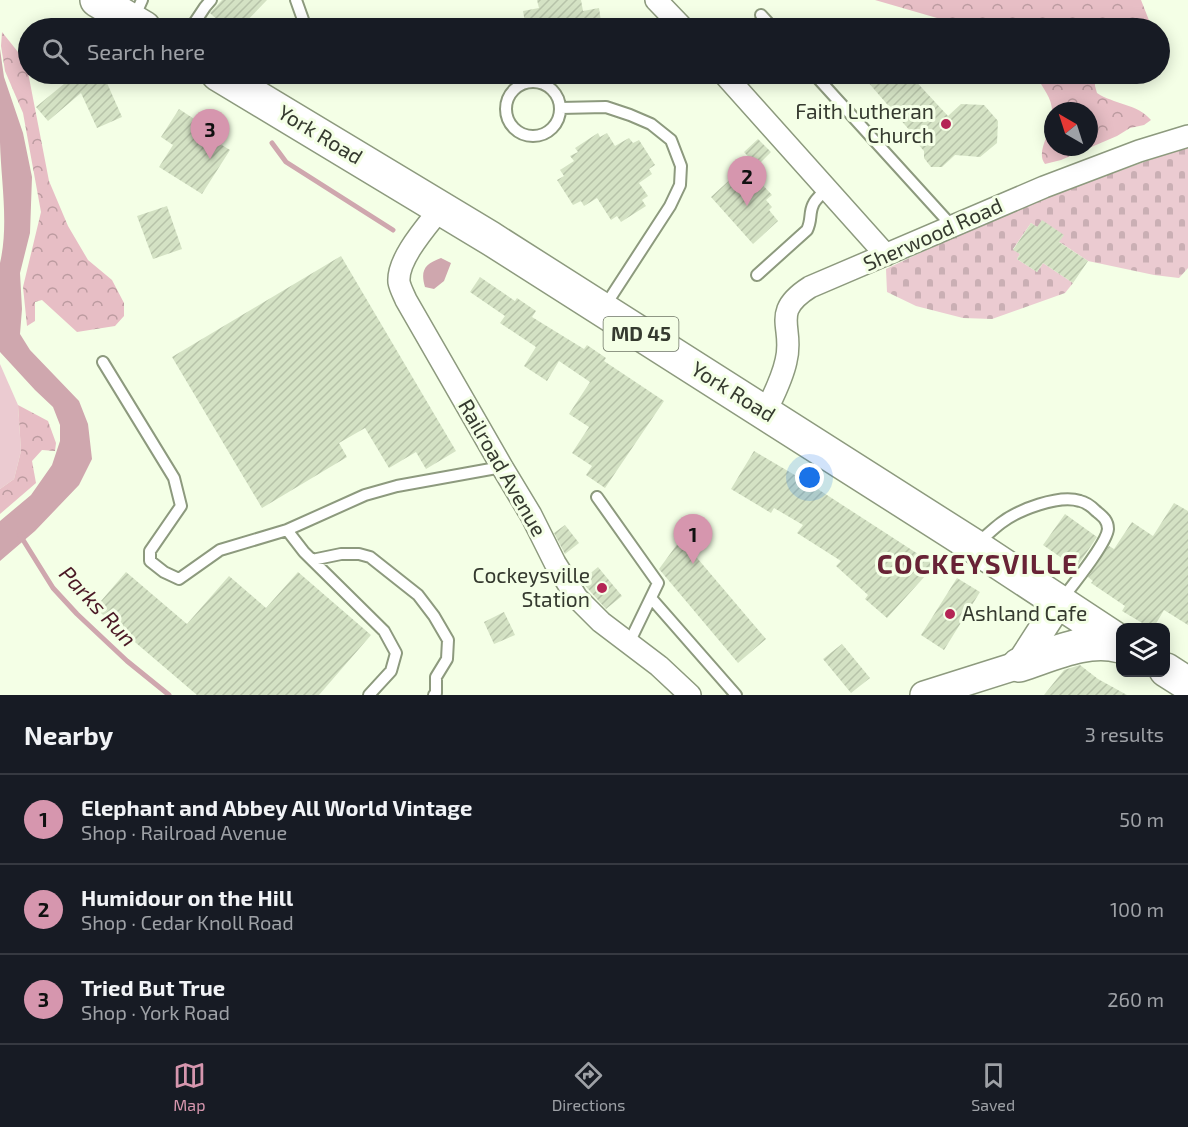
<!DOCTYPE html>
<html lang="en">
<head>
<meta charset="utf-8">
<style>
	body { margin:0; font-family:"Exo 2",sans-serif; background:#20242c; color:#f1f3f6 }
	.controls { position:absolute; right:18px; bottom:18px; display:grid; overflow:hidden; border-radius:12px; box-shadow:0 3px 15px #0003 }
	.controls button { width:54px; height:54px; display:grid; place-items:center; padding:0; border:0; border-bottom:2px solid #363941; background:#171b24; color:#f1f3f6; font:30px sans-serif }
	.compass { position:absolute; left:1044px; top:102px; width:54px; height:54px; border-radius:50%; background:#171b24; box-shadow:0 3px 15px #0003; rotate:321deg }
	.you { position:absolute; left:810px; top:478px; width:21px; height:21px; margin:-15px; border:4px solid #fff; border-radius:50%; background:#1a73e8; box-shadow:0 0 0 9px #1a73e833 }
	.badge { display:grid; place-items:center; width:39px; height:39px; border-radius:50%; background:#d696ae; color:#111; font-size:20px; font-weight:700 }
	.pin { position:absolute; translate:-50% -50px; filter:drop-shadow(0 2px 3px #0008) }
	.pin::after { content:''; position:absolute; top:32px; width:21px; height:18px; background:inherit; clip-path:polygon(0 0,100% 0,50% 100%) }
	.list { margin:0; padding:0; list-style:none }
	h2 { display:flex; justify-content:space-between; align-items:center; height:78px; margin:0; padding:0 24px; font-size:26px }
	h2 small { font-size:20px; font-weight:400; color:#9ea1a6 }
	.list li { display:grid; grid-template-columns:39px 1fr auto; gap:18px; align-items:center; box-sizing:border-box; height:90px; padding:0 24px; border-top:2px solid #363941 }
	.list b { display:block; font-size:22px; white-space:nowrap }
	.list p { margin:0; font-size:20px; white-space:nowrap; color:#9ea1a6 }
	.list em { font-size:20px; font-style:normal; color:#9ea1a6 }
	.icon { flex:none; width:33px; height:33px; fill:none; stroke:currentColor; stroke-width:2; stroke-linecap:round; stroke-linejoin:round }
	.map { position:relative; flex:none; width:1188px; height:695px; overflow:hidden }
	.search { position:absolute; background:#171b24; box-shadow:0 3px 15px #0003; left:18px; right:18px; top:18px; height:66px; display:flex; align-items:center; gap:15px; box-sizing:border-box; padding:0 21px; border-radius:33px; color:#9ea1a6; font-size:22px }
	.sheet { height:348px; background:#171b24 }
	nav { display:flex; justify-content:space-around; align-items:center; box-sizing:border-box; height:84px; border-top:2px solid #363941; background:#171b24; font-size:16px; color:#9ea1a6 }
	nav a { display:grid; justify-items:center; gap:3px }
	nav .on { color:#d696ae }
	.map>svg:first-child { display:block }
</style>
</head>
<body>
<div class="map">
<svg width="1188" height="695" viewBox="0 0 1188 695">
	<defs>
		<pattern id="forest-crowns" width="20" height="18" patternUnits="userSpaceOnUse" patternTransform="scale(1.5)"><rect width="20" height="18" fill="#e7bec5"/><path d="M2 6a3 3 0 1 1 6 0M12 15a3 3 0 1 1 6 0" fill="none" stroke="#bc9ba0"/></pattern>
		<pattern id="cemetery-stones" width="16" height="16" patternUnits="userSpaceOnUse" patternTransform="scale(1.5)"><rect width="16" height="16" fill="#ebcbd1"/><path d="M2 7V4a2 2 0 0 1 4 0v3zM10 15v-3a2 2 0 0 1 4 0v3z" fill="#caafb4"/></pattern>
		<pattern id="building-hatch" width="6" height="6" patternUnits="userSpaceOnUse" patternTransform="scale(1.5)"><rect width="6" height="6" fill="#d4e2c4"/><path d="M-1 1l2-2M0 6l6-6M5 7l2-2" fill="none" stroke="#b7c3a9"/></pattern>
	</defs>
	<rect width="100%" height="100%" fill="#f4ffe6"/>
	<!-- grass -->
	<path fill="#ebcbd1" d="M0,364L18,405L21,451L14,479L0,489Z"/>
	<!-- forest -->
	<path fill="url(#forest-crowns)" fill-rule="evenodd" d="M875,0H1141L1152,28H951L937,18Z
		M2,32L26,62L49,181L68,226L88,260L112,280L124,303V316L115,326L77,332L42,300L35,302V321L27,326L23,287L41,212L23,113L5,71L1,46Z
		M1036,74H1095V86L1097,93C1113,104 1138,104 1151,120L1144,125L1130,128L1117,136L1061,160L1045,164C1036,153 1049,135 1051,123C1056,99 1044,93 1036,74ZM1053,111H1089V147H1053Z
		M18,405L48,421L56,443L55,451L42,450L32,461L36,483L0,514V489L14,479L21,451Z"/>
	<!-- cemetery -->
	<path fill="url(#cemetery-stones)" d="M1188,146V268L1179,278L1154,275L1088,261L1031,223L1013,249L1020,254L1017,259L1037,272L1043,263L1073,283L1065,293L992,319L963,318L916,306L887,292L886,269L1009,211Z"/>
	<!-- water -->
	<path fill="#cfa7ae" d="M0,49L4,77L23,133L32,177L30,233L20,273L22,309L20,334L30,350L79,401L88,424L92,459L79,485L35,531L0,561V521L31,495L52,465L60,441V425L53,407L35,390L0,352V263C9,224 1,182 0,142C0,111 0,80 0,49Z
		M441,258L451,263L444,281L434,289L425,287C420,270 425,264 441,258Z"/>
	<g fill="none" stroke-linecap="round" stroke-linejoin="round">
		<!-- stream -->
		<path stroke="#cfa7ae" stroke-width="5" d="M272,143L286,162L393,230
			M20,535L53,588L77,614L127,661L169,695"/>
	</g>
	<!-- building -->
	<path fill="url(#building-hatch)" d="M222,0H267L240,28H226L210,13Z
		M537,0H581L583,11L599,8L602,28H526L523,11L539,8Z
		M76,74H103L122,117L97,128L81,93L48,121L36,107Z
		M861,74H909L948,116L961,104L984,105L998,121L997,143L980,157L955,155L942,167H931L924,158V151L909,134L911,132Z
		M179,109L208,128L204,134L230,150L202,194L159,167L173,145L161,137Z
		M598,133L600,137L607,133L615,146L629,138L633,143L639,140L655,165L649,169L652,174L639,183L648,196L642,200L646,206L621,222L617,216L611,220L597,198L584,206L581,201L573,205L557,180L564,176L560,170L574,161L570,156L578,152L575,148Z
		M758,139L771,152L757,166L744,152Z
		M745,166L772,195L766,200L772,207L769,210L778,221L753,244L711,197Z
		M167,206L182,249L153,259L137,216Z
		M1042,220L1064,235L1059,242L1088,261L1073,283L1043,263L1037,272L1017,259L1020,254L1013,250L1031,223L1037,227Z
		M341,256L456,451L426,469L416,452L389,468L365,428L339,443L347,457L262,508L172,357Z
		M480,277L515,301L517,298L536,311L532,317L584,349L587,345L606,358L604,361L664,401L605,488L586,475L592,466L572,453L589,427L569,414L590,382L559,361L547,381L524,366L536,347L500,323L505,316L470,292Z
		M754,451L810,484L935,565L887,618L865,599L868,595L836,566L841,561L797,533L803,525L774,508L771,513L731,489Z
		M1174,503L1188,511V625L1164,610L1154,627H1149L1122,611L1125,606L1091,583L1093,581L1088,577L1109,546L1114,549L1132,522L1153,536Z
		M1065,514L1097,537L1076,568L1043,545Z
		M565,525L579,543L565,554L554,533Z
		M681,539L766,639L738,663L659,569Z
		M598,567L622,596L606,609L581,581Z
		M126,572L187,624L229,576L266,608L298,572L371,635L319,695H197L95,608Z
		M957,578L980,592L944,650L921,635Z
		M504,612L515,635L494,644L484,622Z
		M842,644L870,678L851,693L823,659Z
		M1080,665L1098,679L1127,695H1044L1064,670Z"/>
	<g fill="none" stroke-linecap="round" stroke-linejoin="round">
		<defs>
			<path id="service" d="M296,0L306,28
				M761,15L773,28
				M134,18L142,0
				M191,28L205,7L211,0
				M814,74L952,226
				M506 109a27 27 0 1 1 54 0a27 27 0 1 1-54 0Z
				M560,108L606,107L630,115L651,124L671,140L681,166L680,185L670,206L605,306
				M757,275L807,230C812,220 809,213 813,205C815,199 822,194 827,189
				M103,362L174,478L181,506L150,551V561L164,572L179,579L220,550L287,530L365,495L397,486L502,467
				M597,497L658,583L629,643
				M287,530L304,552L384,631L396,653L391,671L369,695
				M976,544C985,537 993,529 1001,523C1018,510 1059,494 1080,501C1085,502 1092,507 1096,511C1102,516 1108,520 1108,529C1107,543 1072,586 1062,599
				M312,560L341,554H359L370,557L418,595L434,616L448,640L447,659L436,677V693L434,695
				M651,598L736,695"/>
			<path id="minor" d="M656,0L683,28
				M724,74L886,255
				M441,208C427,226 397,259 399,282C400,288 404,295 406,300L502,467L531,515L555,563L577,598L601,622L659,666L690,695
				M765,413C773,396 782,380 786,361C795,327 769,313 810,287L1044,187L1139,151L1188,136"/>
			<path id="tertiary" d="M924,695L1019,665L1059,603"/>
			<path id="primary" d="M97,0L144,28
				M218,74L490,238L974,546L1120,642
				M1019,665C1051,655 1087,637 1120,646
				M1166,670L1188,684"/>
		</defs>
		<!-- service casing -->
		<use href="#service" stroke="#8d9a7e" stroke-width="14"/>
		<!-- minor casing -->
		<use href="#minor" stroke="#8d9a7e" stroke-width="24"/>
		<!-- tertiary casing -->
		<use href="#tertiary" stroke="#8d9a7e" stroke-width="30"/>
		<!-- primary casing -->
		<use href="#primary" stroke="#8d9a7e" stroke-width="36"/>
		<!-- service -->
		<use href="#service" stroke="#fff" stroke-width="10"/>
		<!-- minor -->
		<use href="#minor" stroke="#fff" stroke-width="21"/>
		<!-- tertiary -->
		<use href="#tertiary" stroke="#fff" stroke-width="27"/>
		<!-- primary -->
		<use href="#primary" stroke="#fff" stroke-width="33"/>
	</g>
	<!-- markers -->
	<g fill="#b42555" stroke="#f4ffe6" stroke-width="2">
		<circle cx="946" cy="124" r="6"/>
		<circle cx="602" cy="588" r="6"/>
		<circle cx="950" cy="614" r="6"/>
	</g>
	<g text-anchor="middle" stroke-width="6" stroke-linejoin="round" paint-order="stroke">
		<!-- shield labels -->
		<rect fill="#f4ffe6" stroke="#6e7566" stroke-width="1.5" x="603.5" y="317" width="75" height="34" rx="4.5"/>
		<g font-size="20" font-weight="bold" fill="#353a2f">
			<text x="641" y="341">MD 45</text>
		</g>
		<!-- poi labels -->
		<g font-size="21" fill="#353a2f" stroke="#f4ffe6" text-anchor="end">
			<text x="934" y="119">Faith Lutheran<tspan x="934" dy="24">Church</tspan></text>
			<text x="590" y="583">Cockeysville<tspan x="590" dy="24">Station</tspan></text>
			<text x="962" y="621" text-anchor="start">Ashland Cafe</text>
		</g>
		<!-- street labels -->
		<g font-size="21" fill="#353a2f" stroke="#f4ffe6">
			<text transform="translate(320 135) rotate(31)" y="7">York Road</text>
			<text transform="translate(933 235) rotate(-24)" y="7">Sherwood Road</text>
			<text transform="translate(733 392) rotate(32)" y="7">York Road</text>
			<text transform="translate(502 468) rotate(60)" y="7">Railroad Avenue</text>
		</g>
		<!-- water labels -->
		<g font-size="22" font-style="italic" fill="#4a1825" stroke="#f4ffe6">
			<text transform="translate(98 606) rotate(47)" y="8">Parks Run</text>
		</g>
		<!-- district labels -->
		<g font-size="27" font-weight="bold" letter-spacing="1.5" fill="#682336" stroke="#f4ffe6">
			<text x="978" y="574">COCKEYSVILLE</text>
		</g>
	</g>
</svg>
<div class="controls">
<button><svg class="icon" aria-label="layers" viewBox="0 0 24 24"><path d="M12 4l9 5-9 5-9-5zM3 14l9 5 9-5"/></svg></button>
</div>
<svg class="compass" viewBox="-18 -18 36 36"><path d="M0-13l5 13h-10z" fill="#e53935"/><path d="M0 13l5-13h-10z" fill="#9ea1a6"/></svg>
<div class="you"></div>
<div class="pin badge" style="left:693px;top:564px">1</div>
<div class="pin badge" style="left:747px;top:206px">2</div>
<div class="pin badge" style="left:210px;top:159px">3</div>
<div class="search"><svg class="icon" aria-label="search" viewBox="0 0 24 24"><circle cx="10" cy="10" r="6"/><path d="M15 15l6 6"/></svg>Search here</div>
</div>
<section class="sheet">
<h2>Nearby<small>3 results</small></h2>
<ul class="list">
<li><span class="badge">1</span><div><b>Elephant and Abbey All World Vintage</b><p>Shop · Railroad Avenue</p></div><em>50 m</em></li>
<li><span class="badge">2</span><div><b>Humidour on the Hill</b><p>Shop · Cedar Knoll Road</p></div><em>100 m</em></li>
<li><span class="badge">3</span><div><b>Tried But True</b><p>Shop · York Road</p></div><em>260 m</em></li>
</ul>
</section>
<nav>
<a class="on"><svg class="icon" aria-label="map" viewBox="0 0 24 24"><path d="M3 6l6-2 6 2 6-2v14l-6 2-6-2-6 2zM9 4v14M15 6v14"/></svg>Map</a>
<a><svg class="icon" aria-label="directions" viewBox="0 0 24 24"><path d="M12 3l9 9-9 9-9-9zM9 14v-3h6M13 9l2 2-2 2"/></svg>Directions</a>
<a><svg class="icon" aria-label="saved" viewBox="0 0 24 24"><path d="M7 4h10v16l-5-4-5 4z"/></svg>Saved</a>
</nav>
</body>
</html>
